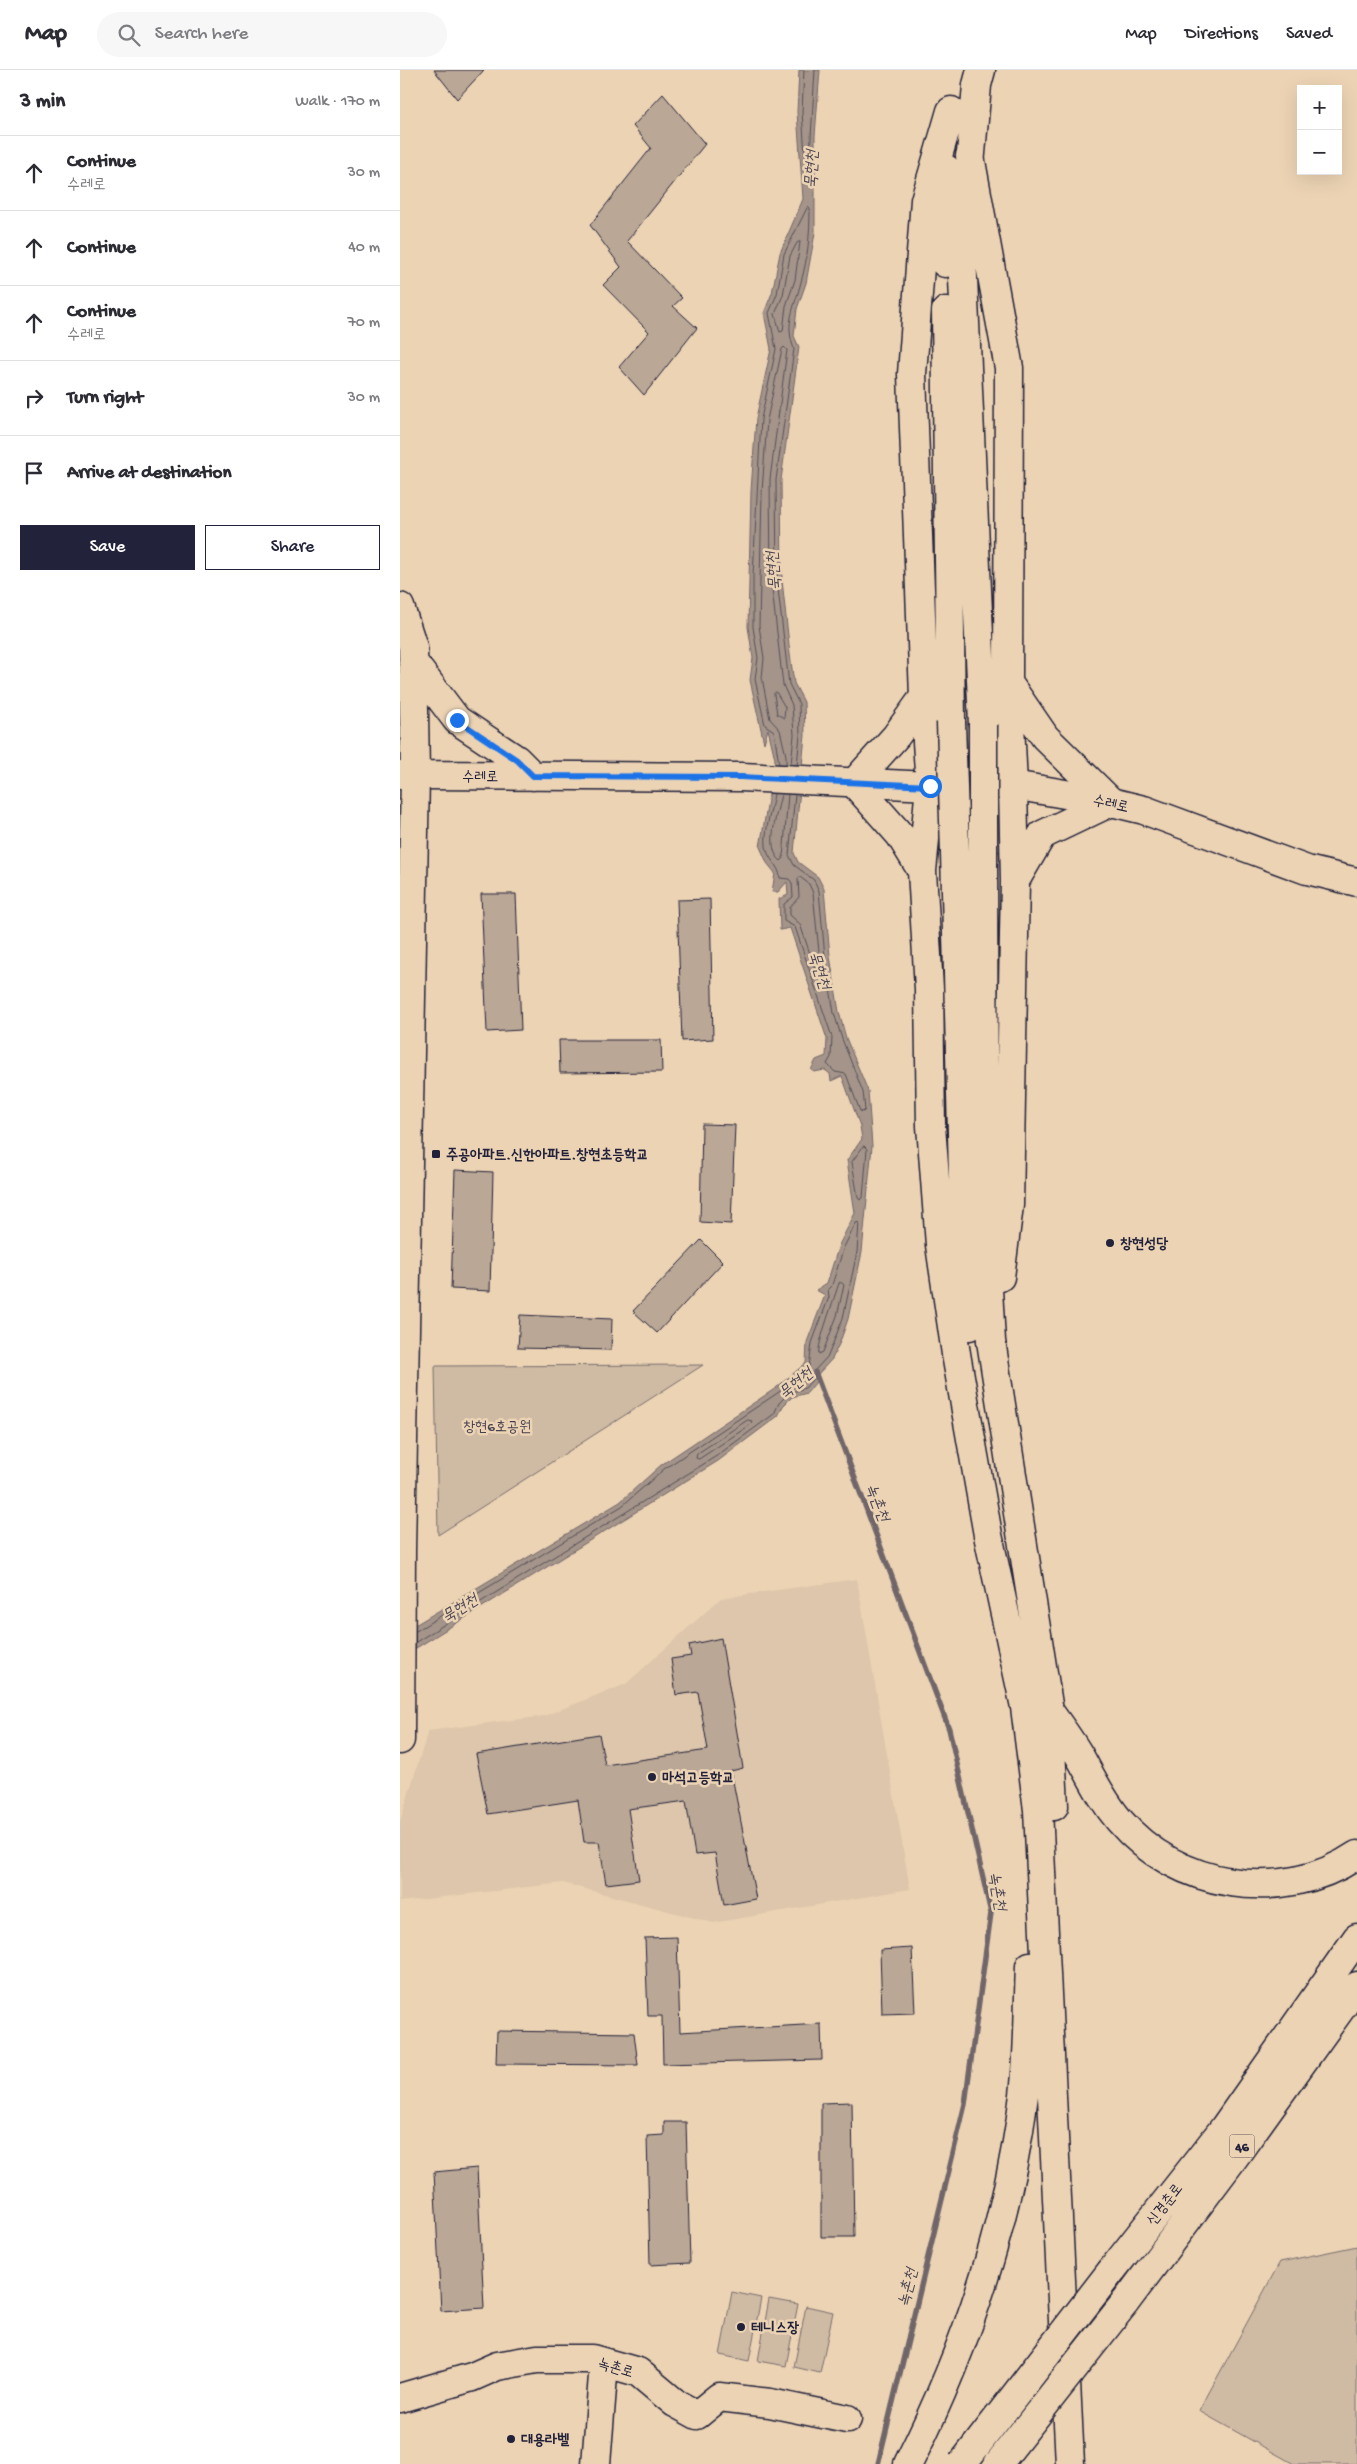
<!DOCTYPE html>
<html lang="en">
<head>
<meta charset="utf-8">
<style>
	body { margin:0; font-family:"Gochi Hand","Poor Story",sans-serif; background:#f7f7f7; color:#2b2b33 }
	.controls { position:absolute; right:15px; top:15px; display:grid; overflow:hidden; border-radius:0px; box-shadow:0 5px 20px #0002 }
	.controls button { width:45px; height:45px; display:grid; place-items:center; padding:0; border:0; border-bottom:1px solid #e1e1e2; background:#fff; color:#2b2b33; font:25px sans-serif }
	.stop { position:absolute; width:15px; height:15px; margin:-11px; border:4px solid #1a73e8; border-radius:50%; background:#fff }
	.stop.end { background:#1a73e8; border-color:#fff; box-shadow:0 1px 5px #0008 }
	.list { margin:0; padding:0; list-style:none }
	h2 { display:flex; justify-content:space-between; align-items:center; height:65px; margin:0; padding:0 20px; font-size:21px }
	h2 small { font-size:16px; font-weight:400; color:#7c7c81 }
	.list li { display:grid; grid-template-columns:32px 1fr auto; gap:15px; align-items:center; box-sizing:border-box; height:75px; padding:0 20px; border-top:1px solid #e1e1e2 }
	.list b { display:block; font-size:19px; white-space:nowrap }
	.list p { margin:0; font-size:16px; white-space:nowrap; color:#7c7c81 }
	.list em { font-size:16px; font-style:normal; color:#7c7c81 }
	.actions { display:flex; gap:10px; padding:15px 20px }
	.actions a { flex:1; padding:11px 0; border:1px solid #22223b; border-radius:0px; text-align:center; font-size:18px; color:#22223b }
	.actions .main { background:#22223b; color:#fff }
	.icon { flex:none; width:28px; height:28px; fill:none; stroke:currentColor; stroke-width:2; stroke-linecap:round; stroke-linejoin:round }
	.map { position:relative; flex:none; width:957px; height:2394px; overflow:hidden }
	header { display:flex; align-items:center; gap:30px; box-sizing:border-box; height:70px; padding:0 25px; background:#fff; border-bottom:1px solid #e1e1e2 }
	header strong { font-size:24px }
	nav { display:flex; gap:28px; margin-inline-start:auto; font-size:18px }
	.search { width:350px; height:45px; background:#f7f7f7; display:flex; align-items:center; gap:12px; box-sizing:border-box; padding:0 18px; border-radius:28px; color:#7c7c81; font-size:19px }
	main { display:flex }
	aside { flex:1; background:#fff }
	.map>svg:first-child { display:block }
</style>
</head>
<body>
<header>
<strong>Map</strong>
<div class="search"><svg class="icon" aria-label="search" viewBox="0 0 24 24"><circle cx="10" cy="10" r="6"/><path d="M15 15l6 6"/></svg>Search here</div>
<nav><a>Map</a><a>Directions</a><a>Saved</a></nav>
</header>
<main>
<aside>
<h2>3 min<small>Walk · 170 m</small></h2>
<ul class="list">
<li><svg class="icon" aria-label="ahead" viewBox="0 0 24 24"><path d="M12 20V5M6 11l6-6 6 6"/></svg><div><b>Continue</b><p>수레로</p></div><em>30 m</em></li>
<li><svg class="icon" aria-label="ahead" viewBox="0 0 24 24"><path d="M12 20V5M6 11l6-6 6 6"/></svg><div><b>Continue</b></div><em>40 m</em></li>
<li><svg class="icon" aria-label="ahead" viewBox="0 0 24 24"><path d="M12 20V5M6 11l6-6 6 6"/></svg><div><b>Continue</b><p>수레로</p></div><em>70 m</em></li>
<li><svg class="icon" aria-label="right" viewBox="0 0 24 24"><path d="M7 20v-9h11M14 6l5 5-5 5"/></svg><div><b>Turn right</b></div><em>30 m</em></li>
<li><svg class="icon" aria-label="arrive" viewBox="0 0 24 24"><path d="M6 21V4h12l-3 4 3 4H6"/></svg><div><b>Arrive at destination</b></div></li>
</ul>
<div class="actions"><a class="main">Save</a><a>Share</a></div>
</aside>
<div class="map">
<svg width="957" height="2394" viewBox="0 0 957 2394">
	<rect width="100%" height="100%" fill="#ecd3b4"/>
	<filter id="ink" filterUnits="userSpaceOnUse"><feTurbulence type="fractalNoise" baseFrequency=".02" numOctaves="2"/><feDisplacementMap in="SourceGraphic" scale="10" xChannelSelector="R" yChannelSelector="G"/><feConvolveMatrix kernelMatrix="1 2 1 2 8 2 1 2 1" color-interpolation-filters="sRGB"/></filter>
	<g filter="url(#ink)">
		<!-- built -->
		<path fill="#ddc6ab" d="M457,1509L510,1819L313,1853L163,1813L0,1832V1752L28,1661L144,1646L226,1614L321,1528Z"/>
		<!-- green -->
		<path fill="#cfbaa3" stroke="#786e6f" d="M303,1295L38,1465L35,1296Z
			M957,2176V2394H894L799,2341L880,2192Z
			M332,2222L361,2228L349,2291L320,2285Z
			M369,2229L398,2234L386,2296L358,2291Z
			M406,2236L433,2242L420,2303L394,2297Z"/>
		<!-- water -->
		<path fill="#a49489" stroke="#70666a" d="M399,0H420L415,66V163L406,213L397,239L394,266L399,277L381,410L382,510L390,584L394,613L404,632L405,665L394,783L398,792L418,807L424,819L430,886L439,942L446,968L468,1021L472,1076L462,1182L448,1249L440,1272L432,1289L419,1303L416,1312L407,1323L392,1327L383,1336L378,1346L318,1391L0,1588V1564L220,1432L261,1395L376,1318L406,1293L407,1272L425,1225L416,1220L427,1213L439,1175L455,1143L447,1090L462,1069L460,1056L442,1006L431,1011L430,1004L425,1000L414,1002L411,1000L416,990L426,986L427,969L390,858L380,860L379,829L388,825L387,812L378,822H372L375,803L367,793L360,777L375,689L368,659L364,673L350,610L353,588L348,557L351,421L356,348L371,279L364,243L372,223L380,183L403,129L397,42Z"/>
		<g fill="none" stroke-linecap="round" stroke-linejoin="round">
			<!-- shore -->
			<path stroke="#56505a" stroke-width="1" d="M404,0L402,42L405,85L408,88L410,85L415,0
				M400,172L395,210L386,236L383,261L380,262L375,244L383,225L390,186L397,173Z
				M376,622L385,637L384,648L377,644L374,624Z
				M379,694L374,661L365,655L355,609L358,588L353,557V505L361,349L376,279L369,243L377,224L384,184L408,136L410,138C410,163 408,188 401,212C395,237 384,252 394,279L376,410L377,510L389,614L399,634L400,665L397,695
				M386,694V686L380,660L370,649L362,608L364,588L359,556L362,422L367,350L382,279L384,277L387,280L370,409L371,510L383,615L392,635L394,665L391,694
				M374,724C372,738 364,762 366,776C367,789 380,796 380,808L389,809L392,813L393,827L384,834V851L395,857L432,967L431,987L427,994L435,1002L446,1004L460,1041L463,1042L465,1040L463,1022L442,969L434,943L425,887L419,821L414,810L394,795L389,785L395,725
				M381,724C378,742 364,778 381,791L383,789L388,724
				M400,807L409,814L413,823L421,901L419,904L416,902L400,854L390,845V837L399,827L398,809Z
				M464,1076L467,1079L463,1128L460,1130L458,1128L452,1092Z
				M442,1213L444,1215L437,1246L423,1282L419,1284C416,1277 436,1224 439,1213Z
				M348,1350L352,1351L350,1355L299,1389L296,1388L297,1384Z
				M16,1572L315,1387L374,1344L379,1333L389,1323L405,1318L412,1310L415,1300L428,1286L443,1248L457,1182L459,1152L456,1153L444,1177L432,1215L428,1219L429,1227L412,1273L409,1297L379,1322L264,1399L222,1436L16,1561"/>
			<!-- stream -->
			<path stroke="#70666a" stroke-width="5.5" d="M415,1302L549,1659L591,1843L565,2034L478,2394"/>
		</g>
		<!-- building -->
		<path fill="#baa796" stroke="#22223b" d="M34,0H84L57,29Z
			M263,24L305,74L227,171L282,228L273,236L297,258L244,325L219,297L249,262L203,215L221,197L190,155L251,78L233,56Z
			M81,824H116L121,960L87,962Z
			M310,829L313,969L282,971L277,830Z
			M159,970H261L262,1002L160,1003Z
			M302,1054L335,1055L331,1154L300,1152Z
			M55,1100L93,1102L90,1221L51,1219Z
			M301,1170L323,1192L257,1263L233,1241Z
			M120,1245L212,1249L211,1280L118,1278Z
			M321,1568L343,1698L331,1701L356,1829L324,1835L315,1783L295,1785L286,1731L228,1739L239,1810L206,1814L199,1772H184L178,1730L88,1744L76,1684L199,1664L205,1695L308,1680L298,1622L276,1625L271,1589L291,1586L289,1575Z
			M277,1867L280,1962L421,1954L422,1990L263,1994L262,1946H248L245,1868Z
			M512,1878L515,1943L482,1944L480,1880Z
			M97,1961L234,1963L238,1995L96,1994Z
			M452,2032L454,2167H421V2033Z
			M264,2052H286L290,2193L250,2195L247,2066L264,2065Z
			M77,2098L84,2238L41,2241L34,2102Z"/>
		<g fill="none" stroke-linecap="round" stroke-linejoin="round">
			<defs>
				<path id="minor" d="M0,705H15L1,1481L0,1670
					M0,2328L72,2307L97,2296L137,2289H192L238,2302L275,2333L297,2345L319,2327L370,2333L447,2349
					M196,2394L204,2293"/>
				<path id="major" d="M0,537L13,577L15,705L341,707L530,716L613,715L711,732L744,740L907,800L957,812
					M13,592L57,650L117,690L133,706"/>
				<path id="highway" d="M581,0L577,15L562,186L583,654
					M551,41L525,130L512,304L524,627L530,716L522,801L529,919L531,1056L540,1175L556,1284L588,1465L625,1637L638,1740L670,2394
					M570,86L609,298L608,613L613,715L615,811L609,1135L600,1207
					M545,193L544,121L546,99
					M546,241L551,652
					M608,613L645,667L711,732L642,765L615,811
					M555,782L566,1224L569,1256
					M583,783L584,1151L591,1271L649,1641L654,1736
					M522,801L500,765L454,713L496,666L524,627
					M649,1641C659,1655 670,1670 679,1685C692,1708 702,1730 719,1750C776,1818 882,1836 957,1785
					M712,2200L824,2058L957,1868
					M724,2234L835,2086L957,1916
					M508,2394C566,2279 608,2153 624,2025C629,1982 628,1939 630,1896"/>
			</defs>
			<!-- minor casing -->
			<use href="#minor" stroke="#22223b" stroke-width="31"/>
			<!-- major casing -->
			<use href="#major" stroke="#22223b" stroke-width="31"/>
			<!-- highway casing -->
			<use href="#highway" stroke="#22223b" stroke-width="31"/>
			<!-- minor -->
			<use href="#minor" stroke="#ecd3b4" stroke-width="28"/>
			<!-- major -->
			<use href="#major" stroke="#ecd3b4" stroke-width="28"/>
			<!-- highway -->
			<use href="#highway" stroke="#ecd3b4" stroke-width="28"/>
			<defs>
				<path id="highway-bridge" d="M551,652L555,782
					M583,654V783
					M562,2394L712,2200
					M598,2394L724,2234"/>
			</defs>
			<!-- highway-bridge casing -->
			<use href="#highway-bridge" stroke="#22223b" stroke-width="31" stroke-linecap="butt"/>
			<!-- highway-bridge -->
			<use href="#highway-bridge" stroke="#ecd3b4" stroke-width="28"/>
		</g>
	</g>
	<g fill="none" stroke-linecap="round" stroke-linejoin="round" filter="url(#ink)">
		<!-- route -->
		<path stroke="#1a73e8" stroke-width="6" d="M57,650L117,690L133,706L341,707L530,716"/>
	</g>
	<!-- markers -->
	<g fill="#22223b" stroke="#ecd3b4" stroke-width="2">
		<rect x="31" y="1079" width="10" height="10" rx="2.5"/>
		<circle cx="710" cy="1173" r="5"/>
		<circle cx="252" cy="1707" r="5"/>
		<circle cx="341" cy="2257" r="5"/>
		<circle cx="111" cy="2369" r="5"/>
	</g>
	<g text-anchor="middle" stroke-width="5" stroke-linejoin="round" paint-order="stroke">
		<!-- shield labels -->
		<rect fill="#ecd3b4" stroke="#5f575f" stroke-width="1" x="829.5" y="2064.5" width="25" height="23" rx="4"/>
		<g font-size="14" font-weight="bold" fill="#22223b">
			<text x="842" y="2081">46</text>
		</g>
		<!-- street labels -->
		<g font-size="15" fill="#22223b" stroke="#ecd3b4">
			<text x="80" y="711">수레로</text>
			<text transform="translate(711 733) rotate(12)" y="5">수레로</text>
			<text transform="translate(764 2134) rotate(-52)" y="5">신경춘로</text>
			<text transform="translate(216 2297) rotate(17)" y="5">녹촌로</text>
		</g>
		<!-- poi labels -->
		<g font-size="15" font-weight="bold" fill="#22223b" stroke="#ecd3b4" text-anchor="start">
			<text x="46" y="1089">주공아파트.신한아파트.창현초등학교</text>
			<text x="720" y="1178">창현성당</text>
			<text x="262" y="1712">마석고등학교</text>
			<text x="351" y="2262">테니스장</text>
			<text x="121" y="2374">대용라벨</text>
		</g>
		<!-- park labels -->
		<g font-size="15" fill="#454050" stroke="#ecd3b4">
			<text x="97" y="1361">창현6호공원</text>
		</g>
		<!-- water labels -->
		<g font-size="16" font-style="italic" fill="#494452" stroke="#ecd3b4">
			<text transform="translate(410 99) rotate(-87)" y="6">묵현천</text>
			<text transform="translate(372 501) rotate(-95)" y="6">묵현천</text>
			<text transform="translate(421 900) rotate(72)" y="6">묵현천</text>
			<text transform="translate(395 1312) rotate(-40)" y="6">묵현천</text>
			<text transform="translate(479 1432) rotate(69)" y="6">녹촌천</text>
			<text transform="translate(59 1537) rotate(-32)" y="6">묵현천</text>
			<text transform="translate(599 1821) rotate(80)" y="6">녹촌천</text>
			<text transform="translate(506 2217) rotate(-76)" y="6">녹촌천</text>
		</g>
	</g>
</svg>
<div class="controls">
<button>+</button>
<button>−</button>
</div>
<div class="stop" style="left:530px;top:716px"></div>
<div class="stop end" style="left:57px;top:650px"></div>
</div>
</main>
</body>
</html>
